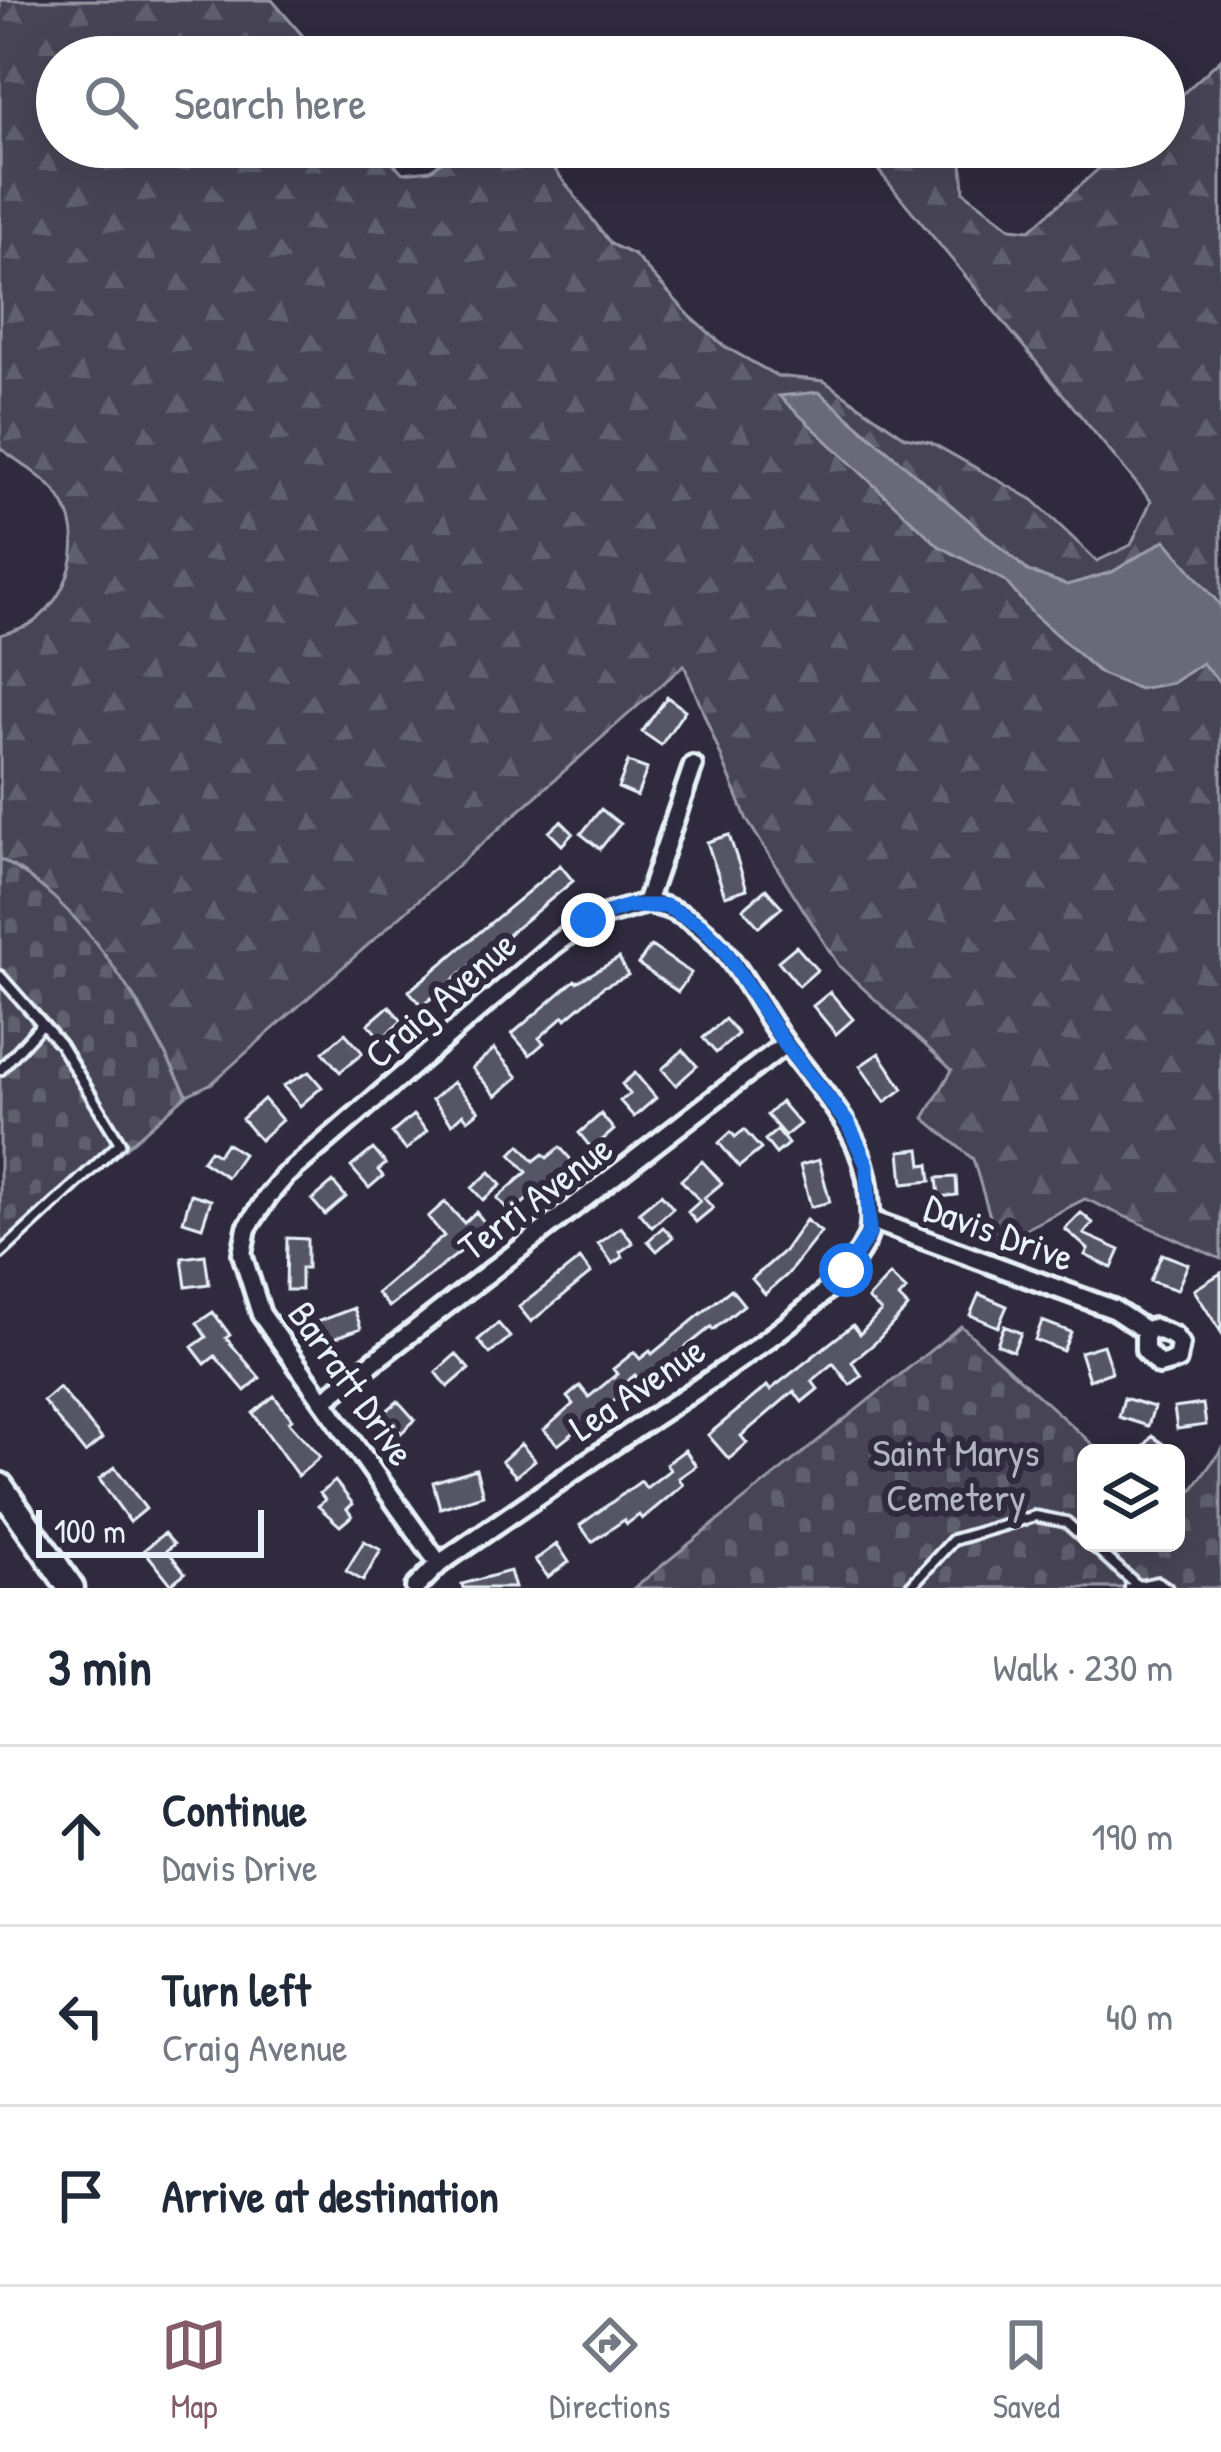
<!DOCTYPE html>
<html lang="en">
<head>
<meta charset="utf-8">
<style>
	body { margin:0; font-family:"Patrick Hand",sans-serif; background:#f2f2f3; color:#1f2937 }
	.controls { position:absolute; right:36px; bottom:36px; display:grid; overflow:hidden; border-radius:18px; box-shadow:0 12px 48px #0002 }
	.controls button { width:108px; height:108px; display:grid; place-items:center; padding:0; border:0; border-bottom:3px solid #e0e1e3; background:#fff; color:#1f2937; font:60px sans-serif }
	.scale { position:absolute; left:36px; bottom:30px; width:228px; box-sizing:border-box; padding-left:12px; border:6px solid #e8f1f8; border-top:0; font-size:33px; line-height:42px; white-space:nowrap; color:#e8f1f8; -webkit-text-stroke:9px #2f2a3d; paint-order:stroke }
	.stop { position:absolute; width:36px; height:36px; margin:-27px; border:9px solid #1a73e8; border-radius:50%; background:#fff }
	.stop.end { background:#1a73e8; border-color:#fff; box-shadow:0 3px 12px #0008 }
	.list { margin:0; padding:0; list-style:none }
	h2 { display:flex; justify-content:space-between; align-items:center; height:156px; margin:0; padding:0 48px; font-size:51px }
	h2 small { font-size:39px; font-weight:400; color:#747a83 }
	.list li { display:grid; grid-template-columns:78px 1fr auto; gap:36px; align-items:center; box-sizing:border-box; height:180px; padding:0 48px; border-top:3px solid #e0e1e3 }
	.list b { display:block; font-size:45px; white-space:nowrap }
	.list p { margin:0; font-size:39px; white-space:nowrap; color:#747a83 }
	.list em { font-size:39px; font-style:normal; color:#747a83 }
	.icon { flex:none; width:66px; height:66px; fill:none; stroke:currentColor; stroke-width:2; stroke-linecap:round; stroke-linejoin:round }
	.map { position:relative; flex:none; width:1221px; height:1588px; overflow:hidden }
	.search { position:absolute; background:#fff; box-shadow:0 12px 48px #0002; left:36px; right:36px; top:36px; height:132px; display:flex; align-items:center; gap:30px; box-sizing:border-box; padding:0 42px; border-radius:66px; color:#747a83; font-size:45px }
	.sheet { height:696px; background:#fff }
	nav { display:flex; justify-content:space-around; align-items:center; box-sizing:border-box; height:168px; border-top:3px solid #e0e1e3; background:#fff; font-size:33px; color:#747a83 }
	nav a { display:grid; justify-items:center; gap:6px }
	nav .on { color:#845c67 }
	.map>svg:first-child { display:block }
</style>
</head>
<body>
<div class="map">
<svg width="1221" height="1588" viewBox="0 0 1221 1588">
	<defs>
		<pattern id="forest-firs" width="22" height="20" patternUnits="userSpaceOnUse" patternTransform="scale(3)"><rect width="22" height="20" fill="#464455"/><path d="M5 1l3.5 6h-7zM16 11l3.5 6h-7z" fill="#615f6e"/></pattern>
		<pattern id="cemetery-stones" width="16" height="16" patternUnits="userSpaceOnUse" patternTransform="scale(3)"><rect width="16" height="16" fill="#464455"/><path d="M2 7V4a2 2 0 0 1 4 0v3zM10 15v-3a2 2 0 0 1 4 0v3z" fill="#615f6e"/></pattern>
	</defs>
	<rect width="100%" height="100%" fill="#2f2a3d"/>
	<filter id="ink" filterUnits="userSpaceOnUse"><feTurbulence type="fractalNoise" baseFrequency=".00833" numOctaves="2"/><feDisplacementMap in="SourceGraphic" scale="24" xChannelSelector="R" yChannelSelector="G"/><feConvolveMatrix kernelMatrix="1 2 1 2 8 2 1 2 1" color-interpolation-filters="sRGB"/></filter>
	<g filter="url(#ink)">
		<!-- forest -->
		<path fill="url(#forest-firs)" stroke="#979aa6" stroke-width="3" d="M0,0H272L321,57H57V147H377L403,173L431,170L460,147H544L553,167L611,244L634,255L691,317L724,346L777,376L824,381L905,437L930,442L1033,500L1097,561L1131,545L1151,501L859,147H961L964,192L1011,228L1030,230L1123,147H1164V111L1221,59V1259L1085,1199L998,1243L973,1159L924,1118L952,1070L839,966L747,820L684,665L212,1083L187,1095L137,1000L25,873L0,859V635C10,631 26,628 35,621C75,590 89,527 52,488C38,473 17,461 0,448Z"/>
		<!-- cemetery -->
		<path fill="url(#cemetery-stones)" stroke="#979aa6" stroke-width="3" d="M0,859C92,909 140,1006 187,1095L0,1256Z
			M961,1326L1102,1453H1086V1543H1176V1512L1221,1450V1588H634Z"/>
		<!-- water -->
		<path fill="#696978" stroke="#9c9fab" stroke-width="3" d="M819,392L1028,571L1067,585L1112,572L1165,540L1221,606V684L1202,663L1172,683L1139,689L1101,674L1034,615L1005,581L939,546L779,396Z"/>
		<!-- building -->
		<path fill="#575565" stroke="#e8f1f8" stroke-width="3" d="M667,697L685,710L661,745L642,732Z
			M628,762L647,769L637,796L618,788Z
			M601,809L620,824L600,849L581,834Z
			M561,821L573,833L562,845L549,832Z
			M729,835L747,889L725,896L707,842Z
			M560,865L573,881L422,1006L409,991Z
			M766,889L782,907L759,927L743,909Z
			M651,946L691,973L678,992L638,964Z
			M796,946L817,970L799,986L778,961Z
			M619,958L628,975L603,987L566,1019L564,1016L539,1038L544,1043L530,1055L512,1034L575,980L577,982Z
			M830,992L853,1019L836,1034L813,1006Z
			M389,1006L402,1021L381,1039L368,1024Z
			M725,1019L738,1034L716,1053L703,1038Z
			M345,1033L363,1053L340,1072L323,1052Z
			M494,1049L518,1077L496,1096L472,1068Z
			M683,1050L697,1066L676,1085L662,1069Z
			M879,1053L903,1089L885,1102L860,1066Z
			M309,1072L322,1087L300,1106L283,1086Z
			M635,1073L656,1098L634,1117L620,1101L630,1094L622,1084Z
			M453,1082L479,1111L468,1120L463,1114L452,1124L432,1100Z
			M264,1099L282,1120L260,1140L242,1119Z
			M781,1102L800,1124L785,1136L767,1115Z
			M601,1114L614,1130L592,1149L579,1133Z
			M413,1115L427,1131L406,1150L392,1133Z
			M744,1130L761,1149L739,1167L719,1143L731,1132L735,1137Z
			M777,1130L788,1144L776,1154L765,1140Z
			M226,1143L243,1154L227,1177L202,1161L210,1150L218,1155Z
			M520,1145L534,1161L543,1154L547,1158L560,1147L573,1162L511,1213L497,1198L527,1172L511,1154Z
			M373,1149L386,1164L378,1170L383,1176L369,1188L351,1167Z
			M920,1149L922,1165L929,1164L931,1181L903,1184L900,1151Z
			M819,1160L830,1202L811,1207L800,1165Z
			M702,1161L722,1183L704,1198L713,1208L696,1222L688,1212L700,1201L681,1180Z
			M490,1172L501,1185L483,1200L472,1188Z
			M956,1177L957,1195L939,1197L937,1178Z
			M333,1182L346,1197L325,1215L312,1200Z
			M191,1194L211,1200L202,1227L183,1221Z
			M661,1194L673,1208L652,1227L639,1212Z
			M445,1202L464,1223L476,1212L490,1229L389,1307L377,1293L444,1236L428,1217Z
			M1081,1213L1093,1223L1084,1234L1120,1250L1112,1268L1085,1255L1088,1249L1065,1229Z
			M806,1220L821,1232L787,1275L765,1294L752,1279L784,1251Z
			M621,1227L633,1243L620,1252L623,1257L613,1264L598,1244Z
			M663,1227L673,1237L657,1251L648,1241Z
			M287,1238L307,1239V1268H301V1290H286Z
			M1162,1254L1188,1264L1177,1290L1150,1281Z
			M205,1255L209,1284L186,1287L182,1258Z
			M580,1259L591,1273L531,1322L519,1307Z
			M1221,1273V1332L1194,1290Z
			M890,1275L906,1290L899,1298L908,1307L875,1343L852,1362L862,1376L850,1385L833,1363L812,1381L818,1389L802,1402L794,1391L741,1436L747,1443L729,1459L708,1435L767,1386L770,1390L853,1325L860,1334L881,1311L868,1299Z
			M731,1289L744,1305L713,1330L711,1327L641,1383L635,1375L615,1391L619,1397L558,1445L544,1430L573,1404L567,1397L580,1386L589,1397L617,1374L613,1369L634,1352L640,1359L650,1351L652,1354Z
			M979,1294L1007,1306L998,1327L970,1315Z
			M354,1308L361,1328L324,1342L317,1322Z
			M213,1312L230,1335L226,1338L260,1378L245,1391L215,1356L205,1364L192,1347L206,1337L197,1323Z
			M1042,1321L1071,1332L1063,1351L1035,1340Z
			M498,1323L510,1337L490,1354L478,1340Z
			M1004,1326L1021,1333L1013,1351L997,1344Z
			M1103,1345L1112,1372L1089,1380L1080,1352Z
			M456,1354L469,1369L448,1387L436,1372Z
			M59,1387L102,1439L85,1453L43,1401Z
			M274,1396L292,1419L289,1422L320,1457L298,1476L253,1413Z
			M1124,1398L1154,1407L1148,1426L1119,1417Z
			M398,1401L415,1420L401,1433L384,1413Z
			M1203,1404L1206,1425L1177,1429L1174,1408Z
			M1152,1436L1176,1453H1149L1143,1448Z
			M521,1444L535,1460L516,1476L502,1461Z
			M685,1450L696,1466L679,1478L683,1485L642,1519L639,1515L627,1524L624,1520L592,1542L580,1525L641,1481L646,1488L670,1470L666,1464Z
			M115,1467L146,1509L130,1522L99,1479Z
			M476,1469L483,1495L440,1508L433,1482Z
			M335,1481L353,1504L347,1509L352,1516L340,1526L318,1506L325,1500L320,1493Z
			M164,1533L174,1544L167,1550L185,1573L171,1584L144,1550Z
			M364,1541L381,1550L363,1581L346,1571Z
			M557,1544L569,1562L548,1577L535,1560Z
			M510,1571L515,1588H463L462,1584Z"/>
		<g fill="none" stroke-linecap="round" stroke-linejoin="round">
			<defs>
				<path id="lane" d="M0,976L60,1044L120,1143L0,1254
					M0,1070L42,1024
					M1090,1543L1138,1586
					M909,1588L953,1540L1035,1516L1066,1522L1086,1540
					M1130,1588L1158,1582L1167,1588"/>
				<path id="street" d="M871,1220L1113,1309L1145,1330
					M1154,1328L1174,1336L1180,1344L1177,1360L1159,1365L1145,1350V1330Z
					M324,1400L785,1044
					M439,1564L261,1314L242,1254L247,1228L268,1196L285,1176L554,945L588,920L646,903L693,766
					M415,1588L439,1564C502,1521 564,1478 627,1435C684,1396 852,1296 869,1232C872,1220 870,1208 869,1196C865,1134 824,1095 788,1047C748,994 720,913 646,903"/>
				<path id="secondary" d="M0,1486L71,1588"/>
			</defs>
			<!-- lane casing -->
			<use href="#lane" stroke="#e8f1f8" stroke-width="16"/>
			<!-- street casing -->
			<use href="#street" stroke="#e8f1f8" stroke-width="26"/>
			<!-- secondary casing -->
			<use href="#secondary" stroke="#e8f1f8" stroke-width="33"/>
			<!-- lane -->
			<use href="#lane" stroke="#2f2a3d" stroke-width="8"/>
			<!-- street -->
			<use href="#street" stroke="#2f2a3d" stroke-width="16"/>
			<!-- secondary -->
			<use href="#secondary" stroke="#2f2a3d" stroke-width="24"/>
		</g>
	</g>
	<g fill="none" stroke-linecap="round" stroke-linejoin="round" filter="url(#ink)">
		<!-- route -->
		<path stroke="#1a73e8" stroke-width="15" d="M588,920L629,906H666L700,925L722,947L785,1044L848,1124L867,1165L869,1234L846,1270"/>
	</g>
	<g text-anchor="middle" stroke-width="12" stroke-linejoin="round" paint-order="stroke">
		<!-- street labels -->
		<g font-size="39" fill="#e8f1f8" stroke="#2f2a3d">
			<text transform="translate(440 999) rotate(-41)" y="14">Craig Avenue</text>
			<text transform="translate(535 1197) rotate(-37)" y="14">Terri Avenue</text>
			<text transform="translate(999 1232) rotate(20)" y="14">Davis Drive</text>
			<text transform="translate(352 1383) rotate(55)" y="14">Barratt Drive</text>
			<text transform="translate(637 1388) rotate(-34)" y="14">Lea Avenue</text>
		</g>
		<!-- park labels -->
		<g font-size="39" fill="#afb4bf" stroke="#2f2a3d">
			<text x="956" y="1466">Saint Marys<tspan x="956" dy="45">Cemetery</tspan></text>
		</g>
	</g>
</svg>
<div class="controls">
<button><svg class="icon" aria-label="layers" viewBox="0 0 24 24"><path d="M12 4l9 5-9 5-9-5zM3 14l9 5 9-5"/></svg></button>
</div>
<div class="scale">100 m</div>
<div class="stop" style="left:846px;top:1270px"></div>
<div class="stop end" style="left:588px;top:920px"></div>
<div class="search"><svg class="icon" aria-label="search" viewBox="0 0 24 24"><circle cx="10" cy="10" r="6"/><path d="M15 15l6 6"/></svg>Search here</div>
</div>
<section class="sheet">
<h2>3 min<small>Walk · 230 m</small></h2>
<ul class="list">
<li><svg class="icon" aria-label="ahead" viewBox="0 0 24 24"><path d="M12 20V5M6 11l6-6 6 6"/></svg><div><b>Continue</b><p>Davis Drive</p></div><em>190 m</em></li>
<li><svg class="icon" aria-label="left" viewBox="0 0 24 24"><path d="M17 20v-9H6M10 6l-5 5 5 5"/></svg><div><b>Turn left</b><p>Craig Avenue</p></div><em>40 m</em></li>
<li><svg class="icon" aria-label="arrive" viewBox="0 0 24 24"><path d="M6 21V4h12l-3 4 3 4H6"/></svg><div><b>Arrive at destination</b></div></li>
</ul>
</section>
<nav>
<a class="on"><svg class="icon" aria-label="map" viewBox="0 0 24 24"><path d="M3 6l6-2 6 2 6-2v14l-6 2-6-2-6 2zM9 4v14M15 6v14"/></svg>Map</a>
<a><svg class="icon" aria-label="directions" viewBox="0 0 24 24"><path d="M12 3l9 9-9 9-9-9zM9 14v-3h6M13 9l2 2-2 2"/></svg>Directions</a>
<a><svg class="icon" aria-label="saved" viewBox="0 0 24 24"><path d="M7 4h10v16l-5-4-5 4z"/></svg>Saved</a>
</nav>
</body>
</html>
